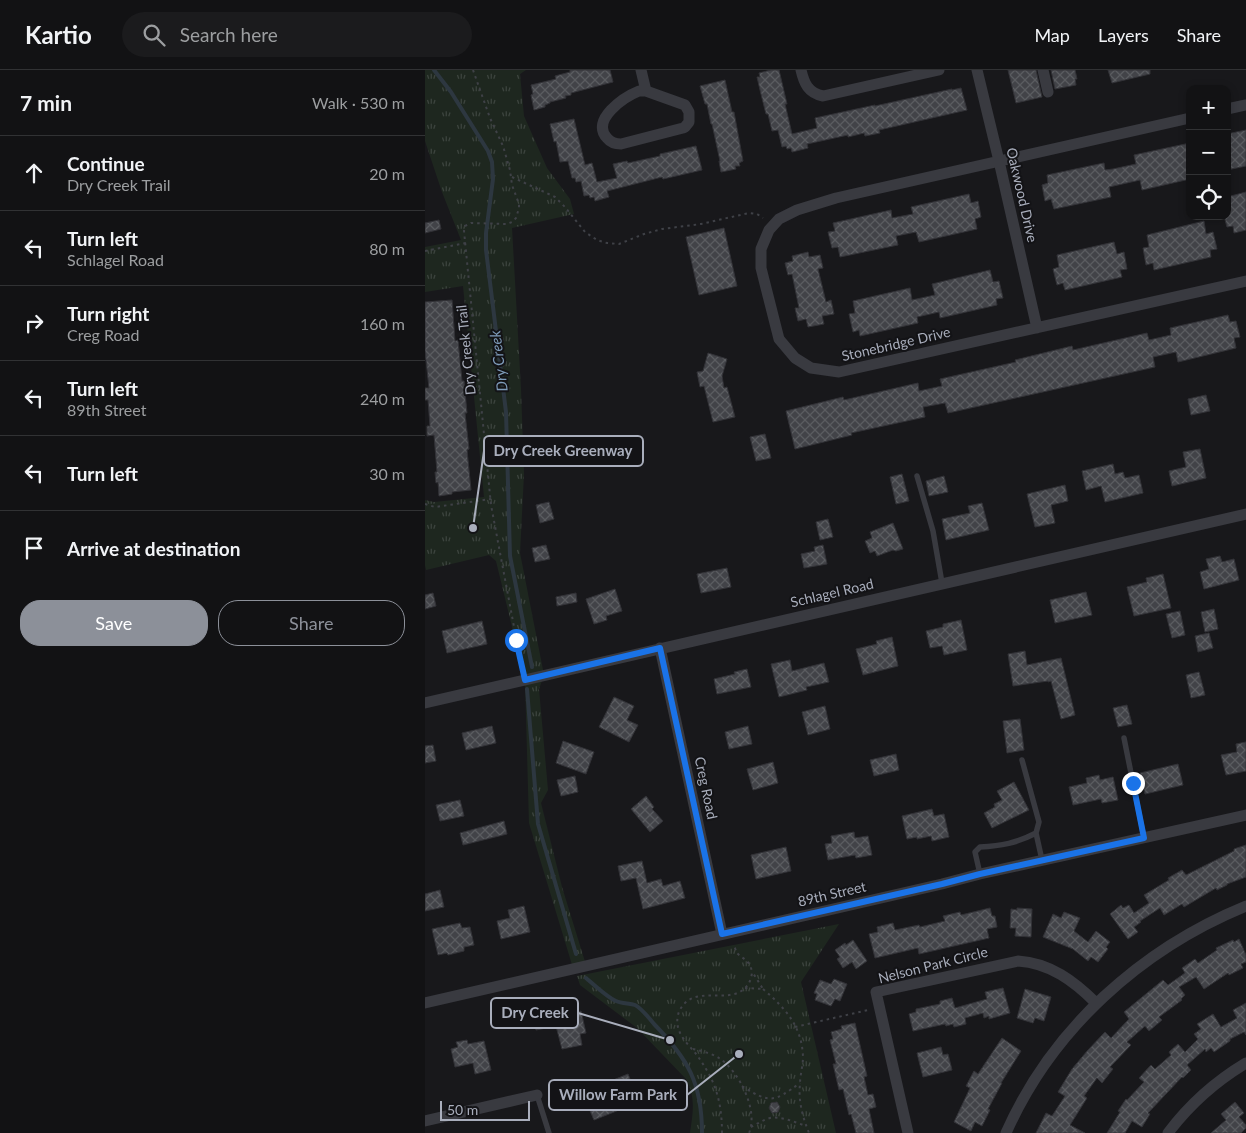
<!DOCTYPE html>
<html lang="en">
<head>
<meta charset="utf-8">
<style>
	body { margin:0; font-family:Lato,sans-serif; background:#1b1b1d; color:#f1f3f6 }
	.controls { position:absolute; right:15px; top:15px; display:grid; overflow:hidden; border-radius:10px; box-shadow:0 2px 8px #0003 }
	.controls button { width:45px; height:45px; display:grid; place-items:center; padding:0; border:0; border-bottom:1px solid #313234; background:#121214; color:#f1f3f6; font:25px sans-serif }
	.scale { position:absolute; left:15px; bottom:12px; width:90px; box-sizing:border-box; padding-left:5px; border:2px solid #a9aebc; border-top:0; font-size:14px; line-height:18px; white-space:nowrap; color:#a9aebc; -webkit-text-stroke:4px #131316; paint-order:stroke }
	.stop { position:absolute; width:15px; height:15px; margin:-11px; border:4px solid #1a73e8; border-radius:50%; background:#fff }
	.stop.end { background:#1a73e8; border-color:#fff; box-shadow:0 1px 5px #0008 }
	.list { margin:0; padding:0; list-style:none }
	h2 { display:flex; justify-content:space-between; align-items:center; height:65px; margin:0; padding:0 20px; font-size:21px }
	h2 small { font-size:16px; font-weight:400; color:#9c9ea0 }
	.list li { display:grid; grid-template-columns:32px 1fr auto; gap:15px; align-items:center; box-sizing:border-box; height:75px; padding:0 20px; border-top:1px solid #313234 }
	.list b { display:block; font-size:19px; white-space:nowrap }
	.list p { margin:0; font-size:16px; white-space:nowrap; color:#9c9ea0 }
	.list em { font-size:16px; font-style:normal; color:#9c9ea0 }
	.actions { display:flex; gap:10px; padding:15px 20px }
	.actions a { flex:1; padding:11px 0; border:1px solid #8c9099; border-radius:20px; text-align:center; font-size:18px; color:#8c9099 }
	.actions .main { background:#8c9099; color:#fff }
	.icon { flex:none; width:28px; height:28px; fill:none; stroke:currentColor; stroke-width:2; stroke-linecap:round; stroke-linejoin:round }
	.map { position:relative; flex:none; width:821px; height:1063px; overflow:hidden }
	header { display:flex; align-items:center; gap:30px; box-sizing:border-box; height:70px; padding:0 25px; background:#121214; border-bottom:1px solid #313234 }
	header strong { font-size:24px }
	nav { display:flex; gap:28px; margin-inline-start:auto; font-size:18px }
	.search { width:350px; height:45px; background:#1b1b1d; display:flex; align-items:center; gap:12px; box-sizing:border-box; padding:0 18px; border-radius:28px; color:#9c9ea0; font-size:19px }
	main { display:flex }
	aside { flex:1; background:#121214 }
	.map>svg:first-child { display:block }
</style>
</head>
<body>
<header>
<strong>Kartio</strong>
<div class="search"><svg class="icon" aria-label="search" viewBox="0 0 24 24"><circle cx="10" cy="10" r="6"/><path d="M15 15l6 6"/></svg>Search here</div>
<nav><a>Map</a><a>Layers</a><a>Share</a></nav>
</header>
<main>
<aside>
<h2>7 min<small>Walk · 530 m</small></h2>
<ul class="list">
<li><svg class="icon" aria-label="ahead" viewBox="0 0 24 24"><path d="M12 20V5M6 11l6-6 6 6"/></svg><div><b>Continue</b><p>Dry Creek Trail</p></div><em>20 m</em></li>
<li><svg class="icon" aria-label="left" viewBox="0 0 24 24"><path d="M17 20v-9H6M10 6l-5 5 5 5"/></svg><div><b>Turn left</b><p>Schlagel Road</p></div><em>80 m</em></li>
<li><svg class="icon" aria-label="right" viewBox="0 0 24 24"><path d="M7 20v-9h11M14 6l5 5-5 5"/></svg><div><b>Turn right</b><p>Creg Road</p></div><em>160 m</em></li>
<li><svg class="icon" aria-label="left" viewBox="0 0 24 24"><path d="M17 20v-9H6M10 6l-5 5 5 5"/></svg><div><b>Turn left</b><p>89th Street</p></div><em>240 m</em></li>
<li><svg class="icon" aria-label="left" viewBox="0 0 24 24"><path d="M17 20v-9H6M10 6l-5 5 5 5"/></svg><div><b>Turn left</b></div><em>30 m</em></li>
<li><svg class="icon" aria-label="arrive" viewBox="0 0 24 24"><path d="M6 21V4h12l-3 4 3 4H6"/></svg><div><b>Arrive at destination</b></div></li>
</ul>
<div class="actions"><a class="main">Save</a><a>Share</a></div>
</aside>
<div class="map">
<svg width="821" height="1063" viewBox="0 0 821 1063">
	<defs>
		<pattern id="park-tufts" width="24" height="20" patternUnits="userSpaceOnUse" patternTransform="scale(1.25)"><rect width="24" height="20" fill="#1e271f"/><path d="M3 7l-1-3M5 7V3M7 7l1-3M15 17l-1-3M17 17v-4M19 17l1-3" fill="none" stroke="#3c443e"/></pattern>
		<pattern id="building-cross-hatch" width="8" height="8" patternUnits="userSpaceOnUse" patternTransform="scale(1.25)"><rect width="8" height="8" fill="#424348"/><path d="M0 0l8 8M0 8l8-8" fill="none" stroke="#5a5c60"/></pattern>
	</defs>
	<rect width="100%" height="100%" fill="#18181b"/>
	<!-- park -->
	<path fill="url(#park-tufts)" d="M0,0H101L95,4L99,46L122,98L145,129L149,144L87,158L96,319L99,404L95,483L119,605L114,619L123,720L116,733L137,817L161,895L148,898L104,753L100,610L71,491L64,485L1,500L0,495V430L9,432L59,427L38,216L0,222V177L36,170L17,122L0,71Z
		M414,854L376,912L411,1063H265C268,1042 271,1028 261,1009L212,958L155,915L152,906Z"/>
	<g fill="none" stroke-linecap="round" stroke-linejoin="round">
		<!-- stream -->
		<path stroke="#2d3740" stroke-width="4" d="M9,0L26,22L63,81L67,92L68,109L61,163V180L81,342L85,486L107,597
			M102,619L113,754L151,884
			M161,908C168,914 183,928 191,931C197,934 205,933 210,935C216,938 225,949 229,954C263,989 277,1013 277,1063"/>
	</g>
	<!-- building -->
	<path fill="url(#building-cross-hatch)" stroke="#323237" d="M145,0H185L188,12L146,23V25L140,26L141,28L125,32V33L120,35V37L109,40L106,25L108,24L106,15L131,9L130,6L145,2Z
		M346,0H354L362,34H360L367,64L392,58L390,48L450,35V36L527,19V20L536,18L542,40L454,60L455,63L440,66L439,63L423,67V65L382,74L383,78L367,82L366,78L362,79L361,76L357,77L353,60L347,61L343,44H341L335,20L332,7H335L334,3Z
		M583,0H611L617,27L591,33Z
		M626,0H650L652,9H650L651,15L630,19Z
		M683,0H725V4L687,13Z
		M300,10L307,42H309L318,91L314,93L315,96H310L311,99L296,102L294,91H295L287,54H286L282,34H280L275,16Z
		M149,49L160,95L167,93L172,112L192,108L188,94L202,91L203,93L235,86V84L271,76L277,100L238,109L237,107L182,121L184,127L170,131L169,127L165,128L164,125L159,126L156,111L151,112L150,108H147L143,91L135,92L131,71L129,72L125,54Z
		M821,60V96L802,100V64Z
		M765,73V109L717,120L715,110L684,117L686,127L629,139L626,129L620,131L617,115L623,113L622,105L679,93L680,100L688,99L711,94L709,85Z
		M821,122V160L809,163L808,156L802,157L799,146H802V139H804L802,127Z
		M544,124L546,133L553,131L556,147L550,149L552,159L494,172L491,162L471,166L473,175L415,187L413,177L407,178L403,162L410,161L408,153L466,140L467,148L488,144L486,137Z
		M14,150L16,159L0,163V153Z
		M779,151L781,164L788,162L792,179L785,180L786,187L729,200L728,193L721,195L718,178L724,177L722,165Z
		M299,158L312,216L274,225L261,167Z
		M689,172L692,184L699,182L702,199L695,200L697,207L640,220L638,213L632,215L628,199L634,197L632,185Z
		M383,182L384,187L395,185L398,198L393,199L401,232L406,230L409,244L397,246L399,254L383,257L381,249L373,251L370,238H374L367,204L363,205L360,193L368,191L367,186Z
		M565,200L568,212L574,211L578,228L571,229L572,235L515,248L514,242L492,247L493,253L435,266L434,260L428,262L424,244L430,243L428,231L485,218L487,230L510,225L507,214Z
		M27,230L30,271L33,270L37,311H39L42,343H40L44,379L42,380L46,420L27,422V424L14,426L13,412L11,413L10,402H12L9,365L2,366V356H5L3,330H0V318H4L0,281V232Z
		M803,245L805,252L811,251L815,267L809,268L811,278L753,292L751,282L728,287L730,297L523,343L520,333L498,337L500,347L426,363L427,365L370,379L361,341L418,327L419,330L493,313L494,321L517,316L515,309L591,292L590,290L647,276L648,280L722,263L724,270L746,265L745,258Z
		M283,283L302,289L297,306L299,318L302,317L310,347L288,352L279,316L275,317L272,302L278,301Z
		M781,325L785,341L766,345L763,329Z
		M340,364L346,388L331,391L325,367Z
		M775,379L781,408L747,416L744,401L761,397L758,382Z
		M688,394L690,404L698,402L700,408L714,405L718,423L680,432L676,416L661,420L657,401Z
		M477,404L484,431L471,434L465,407Z
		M519,406L523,422L504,426L501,411Z
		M640,415L643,431L626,435L630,453L610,457L602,424Z
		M124,432L129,449L115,453L111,435Z
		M557,433L564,460L521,470L517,449L545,443L543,436Z
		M403,449L408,467L395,470L391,452Z
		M468,453L478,479L471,481L468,480L452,486L450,481L445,483L440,471L447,468L445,462Z
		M121,475L125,489L110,492L107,478Z
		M398,475L402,494L379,498L376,484L390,481L389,477Z
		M795,486L797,492L809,489L814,510L779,519L775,502L784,499L781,489Z
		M302,498L306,517L276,523L272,504Z
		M738,504L746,538L709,546L702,517L722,512L721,508Z
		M190,519L197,541L181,546L182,550L169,554L161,529Z
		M661,522L667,545L630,553L625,530Z
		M8,523L11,536L0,539V525Z
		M151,523L152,532L132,536L131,527Z
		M789,539L793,559L780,562L776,542Z
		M755,541L760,565L747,568L741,544Z
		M536,550L542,580L519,585L517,576L505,578L501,561L518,557V554Z
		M57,551L62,574L22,583L17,561Z
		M784,563L788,578L773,582L770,566Z
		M467,567L473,596L438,605L431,579L452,574L451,571Z
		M600,581L602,595L636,588L650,645L636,649L626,611L623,612V611L588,616L583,584Z
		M365,590L367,601L399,593L404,612L381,617L382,620L354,627L346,594Z
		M322,599L326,617L292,624L289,609L310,604L309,602Z
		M774,602L780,625L766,628L761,605Z
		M189,627L209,636L202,650L213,655L204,672L174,657Z
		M702,635L707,654L693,657L688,638Z
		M400,636L405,659L383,665L377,642Z
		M595,649L599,680L582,683L578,651Z
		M67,656L71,673L41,680L37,663Z
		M323,656L327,674L304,679L300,662Z
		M138,671L169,682L161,704L131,693Z
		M821,672V701L801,705L796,685L812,682L811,674Z
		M8,675L11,691L0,693V676Z
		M471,684L474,700L449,706L445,690Z
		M348,692L353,713L328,720L322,699Z
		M753,694L758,715L720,724L715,703Z
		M674,705L675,710L688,707L693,730L677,733L676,729L648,735L644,717L662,713L661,708Z
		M150,706L153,722L136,726L132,710Z
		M589,712L604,740L567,758L559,743L570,737L569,734L577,730L572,721Z
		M221,726L229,737L227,739L238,751L225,762L206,739Z
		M35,730L39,746L15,751L11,735Z
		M507,739L509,746L519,744L524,767L507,771L506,766L492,769V767L482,769L477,746Z
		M79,751L82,764L38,775L35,763Z
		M429,762L430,768L443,766L447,785L431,788L430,785L403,790L400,774L407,773L406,766Z
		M821,775V807L802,814V815L792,820L791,818L759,837L757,834L739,845L735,838L715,851L716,852L709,857L713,862L703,869L685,844L696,835L698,838L704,835L709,843L724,833L719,825L744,810L743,808L757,800L761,805L809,781V779Z
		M361,777L366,801L331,809L326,785Z
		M217,791L222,813L236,809L238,816L255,811L260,828L218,839L211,808L196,811L193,796Z
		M15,820L19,837L0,841V824Z
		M99,836L105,862L76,869L72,851L85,848L83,840Z
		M565,838L567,846H570L572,857L562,859L564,868L494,884L493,878L450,888L444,864L453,862L452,857L468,853L470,860L494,855L495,857L520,851L518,846L535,842L536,845Z
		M592,838L607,839L606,867L590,866L591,858H585L586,839L592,840Z
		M639,842L655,848L649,861L663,872L671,861L685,872L681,877L683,879L673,892L666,887L663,891L648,879L618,867L628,844L636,848Z
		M35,853L37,858L45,857L49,875L39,877V881L23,885L22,883L13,885L7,859Z
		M814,869L821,885V892L816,894L818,898L804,905L803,903L779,919L771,907L754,917L760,925L756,929L757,930L734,947L737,950L724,961L720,956L702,972L706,975L685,997L688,999L677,1013L672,1008L659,1026L662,1028L645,1055L660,1063H611L621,1043L627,1046L640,1026L633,1022L647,999L663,980L680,962L686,968L704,949L699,942L738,910L743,915L760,903L757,898L770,889L773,893L792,880L791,878L808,870L809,872Z
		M428,870L442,891L431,899L427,892L418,898L412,889L415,887L410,880L420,873L421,875Z
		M409,909L422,914L415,931L410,929L406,936L390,930L392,924L389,923L395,910L406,914Z
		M578,918L585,943L564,949V946L559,948L558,943L540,948L541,954L529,957L528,954L521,956L520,954L488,961L484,944L491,942V939L515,934V931L527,928L530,938L555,931L562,929L560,922Z
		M600,919L626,927L619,951L610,948L608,953L592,948Z
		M821,933V965L819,962L805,969V971L789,982L786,978L781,982L780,979L762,995L766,1000L758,1008L757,1007L723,1043L725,1044L717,1057L707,1051L700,1063H682L695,1042L693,1041L701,1029L702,1030L719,1012L714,1008L726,995L730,999L746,985L744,982L753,974L760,982L773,969L769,964L776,959L772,954L788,944L796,957L812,948L808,940Z
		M149,936L150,943L156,941L161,963L155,964L157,975L137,979L131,956L111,960L108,946Z
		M430,953L442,1006L439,1007L443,1025L448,1024L451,1037L444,1039L449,1063H431L426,1044L424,1045L418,1019L414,1020L408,994H411L405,970L408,969L406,962L417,959L416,956Z
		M577,968L596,981L576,1013H577L563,1039L565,1040L557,1056L550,1052L546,1061L529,1052L545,1018L541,1016L549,1001L553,1004Z
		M42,970L43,974L59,971L66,1000L50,1004L48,993L30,997L26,979L33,977L31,972Z
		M516,977L518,985L523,984L527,1000L498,1007L492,983Z
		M203,1004L214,1032L169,1050L163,1036L181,1029L176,1015Z
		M352,1032L355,1037L353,1042L347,1043L344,1038L346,1033Z
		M810,1032L819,1043L814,1047L821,1055V1058L816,1063H786L801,1050L796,1044Z"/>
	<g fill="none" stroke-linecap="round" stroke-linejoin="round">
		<!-- path -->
		<path stroke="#3f4147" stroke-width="2" stroke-dasharray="2.5 4" stroke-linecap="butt" d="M48,0L65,48L78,76L85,100L87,115L94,134V138L91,148L87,152L82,154L46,153L40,156L39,161L66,435L97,599
			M87,107L130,127L140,137L160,162L172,170L182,173L194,174L219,164L237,159L276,154L324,143L332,144L338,148
			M0,181L41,173
			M0,434L10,437L66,429
			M320,918L338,919L328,903
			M338,919C360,938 377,956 378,987C378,996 375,1005 375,1014C373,1031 378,1048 384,1063
			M370,957L443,940
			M268,979C276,981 286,983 294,988C313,1000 334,1040 324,1063
			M317,1016C345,1034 349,1032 375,1013
			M326,1057C332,1054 338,1050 345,1048C357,1046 369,1052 381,1056
			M297,1063C297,1042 294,1023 284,1004C280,997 276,991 272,985C262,973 249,962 253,945C254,940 257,936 261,932C279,917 310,936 324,913C326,909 328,903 326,898C324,890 316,888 311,882C311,880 309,876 309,874"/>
		<!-- lane -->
		<path stroke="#393a40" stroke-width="5.5" d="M492,406L508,461L517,513
			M699,668L719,768
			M611,763L617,790
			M555,804L550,782L555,777C576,776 592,773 611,763L614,752L597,690
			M112,1025L124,1063"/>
		<!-- street -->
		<path stroke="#393a40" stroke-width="11" d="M216,0L221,21
			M376,0C379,13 383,23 398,26L514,0
			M552,0L574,91L612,258
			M618,0L623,22
			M214,21H221L260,35L264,42V52L260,57L258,58L196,74C191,74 186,73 182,68C165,50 199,27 214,21Z
			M802,39L821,35
			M765,48L411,128L372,140L354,149L344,160L336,179V198L354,269L370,288L386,298L414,302L821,211
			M235,578L297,864
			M0,633L821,444
			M0,933L517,814L555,804L821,745
			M0,1051L112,1025
			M483,1063L451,922L593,891C625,893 649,911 671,933
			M581,1063C627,959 716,879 821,836
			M743,1063C764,1035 791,1011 821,993"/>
	</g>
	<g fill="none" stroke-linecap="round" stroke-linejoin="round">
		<!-- route -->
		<path stroke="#1a73e8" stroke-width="6" d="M91,570L100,610L235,578L297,864L517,814L555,804L719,768L708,713"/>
	</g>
	<g text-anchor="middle" stroke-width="4" stroke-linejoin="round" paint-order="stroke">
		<!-- street labels -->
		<g font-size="14" fill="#a9aebc" stroke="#131316">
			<text transform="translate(597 125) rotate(77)" y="5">Oakwood Drive</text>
			<text transform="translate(471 274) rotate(-13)" y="5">Stonebridge Drive</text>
			<text transform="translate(41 280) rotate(-96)" y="5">Dry Creek Trail</text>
			<text transform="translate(407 523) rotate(-13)" y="5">Schlagel Road</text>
			<text transform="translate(281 718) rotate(78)" y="5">Creg Road</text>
			<text transform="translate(407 824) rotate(-13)" y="5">89th Street</text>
			<text transform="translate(508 895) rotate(-14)" y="5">Nelson Park Circle</text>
		</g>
		<!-- water labels -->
		<g font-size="15" font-style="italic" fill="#7e9bb9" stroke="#131316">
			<text transform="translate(74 291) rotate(-97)" y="5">Dry Creek</text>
		</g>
	</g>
	<!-- callouts -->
	<path fill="none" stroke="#a9aebc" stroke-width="2" d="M48 458L59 381M245 970L153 943M314 984L262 1025"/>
	<g fill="#a9aebc" stroke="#131316" stroke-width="2">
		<circle cx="48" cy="458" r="5"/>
		<circle cx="245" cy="970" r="5"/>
		<circle cx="314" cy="984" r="5"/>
	</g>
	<g fill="#131316" stroke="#a9aebc" stroke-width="2">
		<rect x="59" y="366" width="159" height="30" rx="5"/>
		<rect x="66" y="928" width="87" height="30" rx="5"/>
		<rect x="124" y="1010" width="138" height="30" rx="5"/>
	</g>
	<g font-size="15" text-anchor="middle" font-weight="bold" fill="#a9aebc">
		<text x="138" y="386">Dry Creek Greenway</text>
		<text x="110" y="948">Dry Creek</text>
		<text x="193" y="1030">Willow Farm Park</text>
	</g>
</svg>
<div class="controls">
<button>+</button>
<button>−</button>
<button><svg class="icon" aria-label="locate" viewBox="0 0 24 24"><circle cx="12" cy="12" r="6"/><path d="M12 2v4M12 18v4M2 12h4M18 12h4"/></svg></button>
</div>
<div class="scale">50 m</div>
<div class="stop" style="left:91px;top:570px"></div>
<div class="stop end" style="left:708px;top:713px"></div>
</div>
</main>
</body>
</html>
